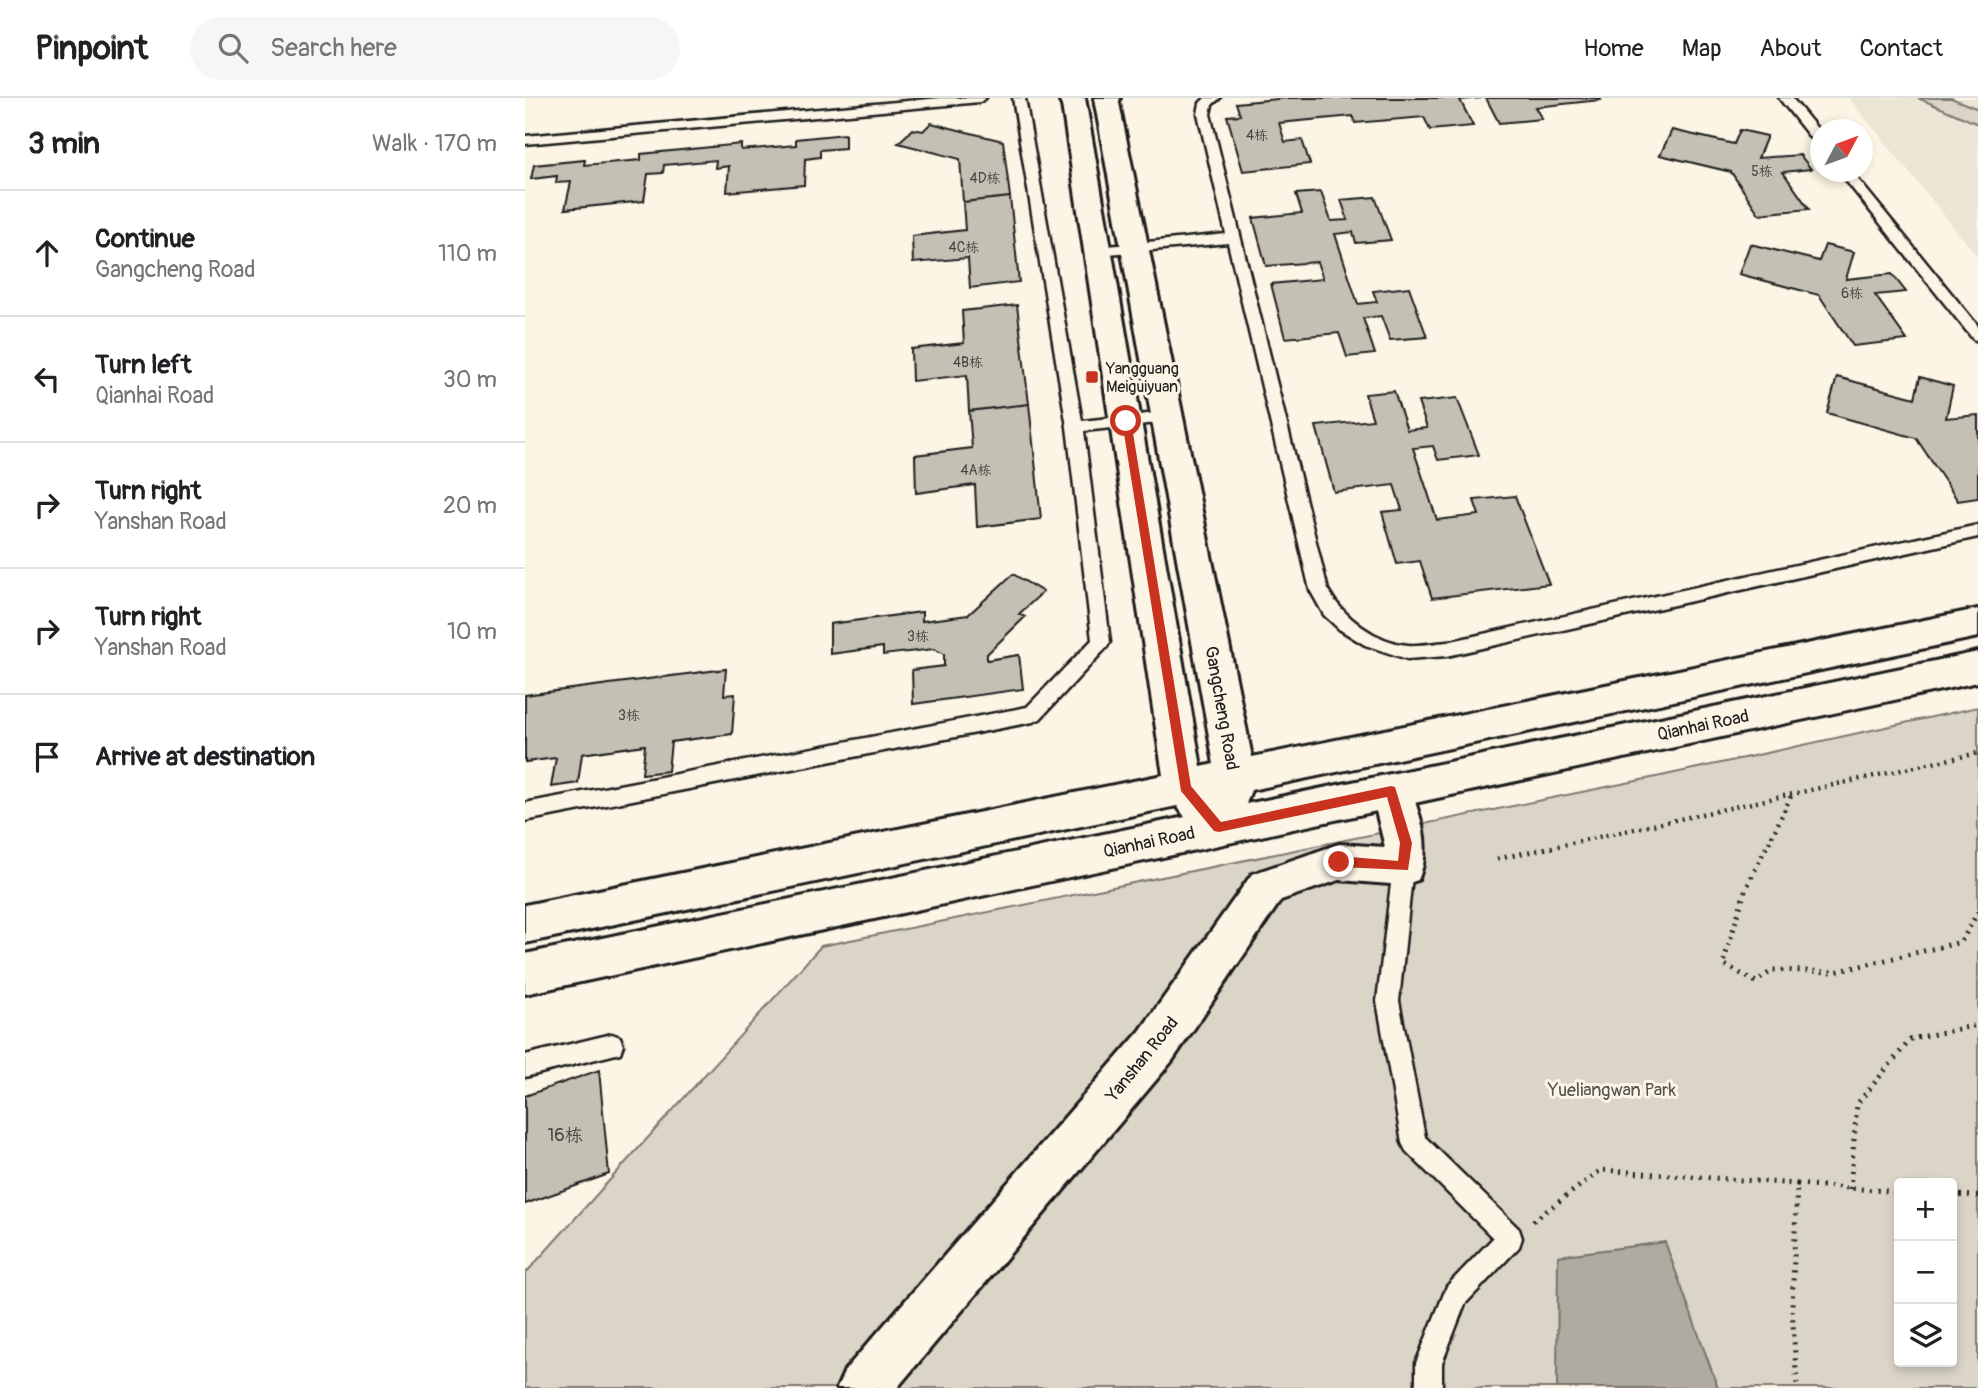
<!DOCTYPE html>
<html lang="en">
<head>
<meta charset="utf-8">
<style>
	body { margin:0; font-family:Pangolin,"LXGW WenKai TC",sans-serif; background:#f6f6f6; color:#202124 }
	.controls { position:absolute; right:21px; bottom:21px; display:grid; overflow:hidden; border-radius:7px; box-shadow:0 4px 10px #0003 }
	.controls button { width:63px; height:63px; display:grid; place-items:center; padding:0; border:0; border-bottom:2px solid #e0e0e0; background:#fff; color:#202124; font:35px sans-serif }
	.compass { position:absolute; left:1285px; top:21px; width:63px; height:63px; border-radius:50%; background:#fff; box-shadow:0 4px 10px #0003; rotate:49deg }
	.stop { position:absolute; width:21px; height:21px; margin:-16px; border:5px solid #c8321e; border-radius:50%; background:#fff }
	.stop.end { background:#c8321e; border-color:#fff; box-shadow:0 2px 7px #0008 }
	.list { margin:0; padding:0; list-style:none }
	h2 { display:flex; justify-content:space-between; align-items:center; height:91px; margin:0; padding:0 28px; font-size:30px }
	h2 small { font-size:23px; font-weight:400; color:#757577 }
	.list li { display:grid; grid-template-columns:46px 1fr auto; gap:21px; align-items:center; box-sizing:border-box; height:126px; padding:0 28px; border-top:2px solid #e0e0e0 }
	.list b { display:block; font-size:26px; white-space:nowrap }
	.list p { margin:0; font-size:23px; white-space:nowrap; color:#757577 }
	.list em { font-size:23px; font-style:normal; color:#757577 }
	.icon { flex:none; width:38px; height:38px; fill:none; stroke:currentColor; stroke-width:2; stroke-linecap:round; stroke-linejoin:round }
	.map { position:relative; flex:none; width:1453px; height:1290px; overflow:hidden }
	header { display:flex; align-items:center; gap:42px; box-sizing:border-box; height:98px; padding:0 35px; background:#fff; border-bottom:2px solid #e0e0e0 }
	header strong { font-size:33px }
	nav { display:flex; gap:38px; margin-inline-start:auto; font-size:24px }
	.search { width:490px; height:63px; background:#f6f6f6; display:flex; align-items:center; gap:18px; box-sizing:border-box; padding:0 24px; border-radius:38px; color:#757577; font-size:26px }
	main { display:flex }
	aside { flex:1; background:#fff }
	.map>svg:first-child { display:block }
</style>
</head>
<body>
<header>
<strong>Pinpoint</strong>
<div class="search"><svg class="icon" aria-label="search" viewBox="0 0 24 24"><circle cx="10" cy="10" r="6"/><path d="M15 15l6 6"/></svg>Search here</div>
<nav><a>Home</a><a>Map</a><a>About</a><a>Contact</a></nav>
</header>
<main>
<aside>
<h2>3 min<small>Walk · 170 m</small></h2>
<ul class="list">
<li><svg class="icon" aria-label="ahead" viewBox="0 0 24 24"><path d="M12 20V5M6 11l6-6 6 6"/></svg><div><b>Continue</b><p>Gangcheng Road</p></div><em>110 m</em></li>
<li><svg class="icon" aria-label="left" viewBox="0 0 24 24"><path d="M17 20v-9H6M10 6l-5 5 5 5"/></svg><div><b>Turn left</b><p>Qianhai Road</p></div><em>30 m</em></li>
<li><svg class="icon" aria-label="right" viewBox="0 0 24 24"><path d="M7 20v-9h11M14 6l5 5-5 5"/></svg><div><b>Turn right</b><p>Yanshan Road</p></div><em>20 m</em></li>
<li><svg class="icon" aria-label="right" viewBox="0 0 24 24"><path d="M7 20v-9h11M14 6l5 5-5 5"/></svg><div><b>Turn right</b><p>Yanshan Road</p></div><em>10 m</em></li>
<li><svg class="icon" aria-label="arrive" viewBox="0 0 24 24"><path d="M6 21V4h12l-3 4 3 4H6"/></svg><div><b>Arrive at destination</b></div></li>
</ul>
</aside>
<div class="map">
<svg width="1453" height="1290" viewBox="0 0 1453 1290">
	<rect width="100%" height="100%" fill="#fcf5e5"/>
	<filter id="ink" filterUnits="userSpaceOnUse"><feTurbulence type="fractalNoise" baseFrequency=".0143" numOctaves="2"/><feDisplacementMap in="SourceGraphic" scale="14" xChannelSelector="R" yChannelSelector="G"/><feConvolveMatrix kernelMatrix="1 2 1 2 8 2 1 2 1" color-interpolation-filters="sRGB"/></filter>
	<g filter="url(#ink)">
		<!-- built -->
		<path fill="#ebe5d6" d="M1324,0H1453V159Z"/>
		<!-- green -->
		<path fill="#dbd5c8" stroke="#7c7872" stroke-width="2" fill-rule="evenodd" d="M1393,0H1426L1453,11V26Z
			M1453,609V1290H0V1176L296,848L1136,678ZM1374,1085H1427V1264H1374Z"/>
		<!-- water -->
		<path fill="#b0aba1" stroke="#75726c" stroke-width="2" d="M1140,1144L1193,1290H1032L1033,1158Z"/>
		<!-- building -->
		<path fill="#c4c0b3" stroke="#1c1c1c" stroke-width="2" d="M763,0H957L935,2L948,28L905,32L899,19L830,25L828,18L754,25L760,44L777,42L785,66L718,73L702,18L715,17L711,5Z
			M961,0H1075L1076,2L1010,9L1017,21L974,25Z
			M406,25L478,43L485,99L438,104L435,61L373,45L388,31L398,33Z
			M1147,32L1209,46L1215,32L1242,38L1233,60L1275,57L1286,71L1258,74L1284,111L1234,116L1206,74L1135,57Z
			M320,36V50L295,52V59L280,61L279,87L202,94L204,68L190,70L191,62L139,67L138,75L123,76L119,103L40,111L46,84L31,85L32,78L6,81L9,67L60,62L59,67L116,62V56L216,46V52L271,47V41Z
			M796,94L806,123L823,122L816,102L850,99L866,142L831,145L828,134L810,136L833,206L852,204L848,193L884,189L902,239L865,242L856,218L838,220L850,256L822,259L814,235L760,240L746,186L798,181L792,164L741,168L728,120L777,115L771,96Z
			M485,99L494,184L445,190L443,160L388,165L387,138L440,132L438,104Z
			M1225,146L1294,163L1300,147L1329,154L1321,181L1367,176L1381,194L1350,197L1382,242L1328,248L1294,197L1214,176Z
			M492,207L504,306L444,313L442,277L387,283L386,251L439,245L437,213Z
			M1312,279L1390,300L1395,279L1428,288L1421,320L1453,317V400L1433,403L1391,340L1302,315Z
			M869,293L882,332L902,330L893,304L932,300L954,357L913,362L908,348L888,350L912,422L954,417L949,402L990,398L1024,486L907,500L895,463L872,466L857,414L877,412L869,387L809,394L791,328L848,322L840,296Z
			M504,306L516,421L452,429L450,387L391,395L390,357L447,350L444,313Z
			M488,476L518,494L494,516L500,519L462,556V562L494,557L498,591L388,606L387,572L419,568V556L409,551L358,557V549L305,556V526L397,514V523L443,517Z
			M201,571L199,597L210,596L207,636L146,644L143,673L117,676L120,647L57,656L53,685L26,689L31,660L0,664V597Z
			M74,972L84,1076L0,1106V998Z"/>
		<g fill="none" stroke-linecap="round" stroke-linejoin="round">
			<defs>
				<path id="lane" d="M415,0H461L455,4L0,46V38Z
					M488,0H500L557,323L641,314L649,319L641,324L559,333L585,544L582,549L515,621L508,624L0,723V705L502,609L567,542L542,329Z
					M680,0H695L687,7L685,16L803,492C818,519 851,544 883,547C895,548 910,545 922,544L1453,427V439L922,558L882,561L840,547L814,531L799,517L785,492L703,145L573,157L566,153L573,149L701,136L673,16L675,5Z
					M1254,0H1267L1296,35V48L1291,47Z
					M1314,74H1327L1453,228V243L1448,241Z
					M878,760L885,763L888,769L874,903L900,1039L994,1131L997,1140L994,1149L940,1206L917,1265V1290H891V1265L922,1188L968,1140L881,1053L877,1045L852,903L868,769L871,763Z
					M87,936L95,939L98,947L95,955L0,979V957Z"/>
				<path id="street" d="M866,676L880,681C895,712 908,749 893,782L878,787L814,782L756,802L647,963L372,1290H312L320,1272L615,933L727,776L814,746L860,749L846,693L852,681Z"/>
				<path id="secondary" d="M536,0H560L676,669L689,666L569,0H593L727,659L1453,511V539L726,692L721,706L1453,554V584L0,896V856L660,719L652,708L0,845V807L638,677Z"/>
				<path id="primary" d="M533,0H557L562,10L559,15L550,17L541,15Z
					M571,0H595L591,12L582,14L573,12L570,7Z"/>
			</defs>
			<!-- lane casing -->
			<use href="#lane" stroke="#1c1c1c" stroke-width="5"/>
			<!-- street casing -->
			<use href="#street" stroke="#1c1c1c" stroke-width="6"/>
			<!-- secondary casing -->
			<use href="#secondary" stroke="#1c1c1c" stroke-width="6"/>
			<!-- primary casing -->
			<use href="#primary" stroke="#1c1c1c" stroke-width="6"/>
			<!-- path-far1 -->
			<path stroke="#1c1c1c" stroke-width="4.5" stroke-dasharray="2 5" stroke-linecap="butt" d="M1019,751L1453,655
				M1241,751L1267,696"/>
			<!-- path -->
			<path stroke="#1c1c1c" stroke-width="5" stroke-dasharray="2 6" stroke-linecap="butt" d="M1241,749L1220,793L1198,866L1231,884L1248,872L1310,874L1436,844L1453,814
				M972,761L1027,749
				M1272,1086L1374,1094
				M1325,1091L1332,1006L1386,941L1453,927
				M1427,1097L1453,1098
				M1008,1123L1076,1072L1272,1086L1267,1209L1272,1290"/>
			<!-- lane -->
			<use href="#lane" fill="#fcf5e5" fill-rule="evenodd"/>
			<!-- street -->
			<use href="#street" fill="#fcf5e5" fill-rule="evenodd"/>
			<!-- secondary -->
			<use href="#secondary" fill="#fcf5e5" fill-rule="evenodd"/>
			<!-- primary -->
			<use href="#primary" fill="#fcf5e5" fill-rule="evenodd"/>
		</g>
	</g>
	<!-- route -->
	<path fill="#c8321e" d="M601,320L606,323L666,688L696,724L866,688L870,689L887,745L883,772L814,769L808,764L814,758L873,763L875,745L862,699L694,734L689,733L656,693L597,323Z"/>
	<!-- markers -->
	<rect fill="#c8321e" stroke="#fcf5e5" stroke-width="2.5" x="560" y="272" width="14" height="14" rx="3.5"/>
	<g text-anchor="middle" stroke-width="6" stroke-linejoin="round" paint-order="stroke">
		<!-- number labels -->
		<g font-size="14" fill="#464542">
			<text x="732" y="42">4栋</text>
			<text x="1237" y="78">5栋</text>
			<text x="460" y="85">4D栋</text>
			<text x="439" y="154">4C栋</text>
			<text x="1327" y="200">6栋</text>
			<text x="443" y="269">4B栋</text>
			<text x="451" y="377">4A栋</text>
			<text x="393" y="543">3栋</text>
			<text x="104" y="622">3栋</text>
		</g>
		<!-- far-poi labels -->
		<g font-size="16" fill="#1c1c1c" stroke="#fcf5e5" text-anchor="start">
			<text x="581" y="276">Yangguang<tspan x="581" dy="18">Meiguiyuan</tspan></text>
		</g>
		<!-- street labels -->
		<g font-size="18" fill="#1c1c1c" stroke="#fcf5e5">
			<text transform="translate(697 610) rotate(80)" y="6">Gangcheng Road</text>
			<text transform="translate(1178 627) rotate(-12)" y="6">Qianhai Road</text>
			<text transform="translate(624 744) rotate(-12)" y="6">Qianhai Road</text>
			<text transform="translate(617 961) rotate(-51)" y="6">Yanshan Road</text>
		</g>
		<!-- park labels -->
		<g font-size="18" fill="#555450" stroke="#fcf5e5">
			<text x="1087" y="998">Yueliangwan Park</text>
		</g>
		<!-- near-number labels -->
		<g font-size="18" fill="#464542">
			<text x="40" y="1043">16栋</text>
		</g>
	</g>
</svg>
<div class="controls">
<button>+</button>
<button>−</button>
<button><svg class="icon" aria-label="layers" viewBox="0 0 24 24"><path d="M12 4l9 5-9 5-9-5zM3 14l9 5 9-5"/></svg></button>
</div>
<svg class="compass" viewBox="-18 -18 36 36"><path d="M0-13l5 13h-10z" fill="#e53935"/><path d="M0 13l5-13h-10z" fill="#757577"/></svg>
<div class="stop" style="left:601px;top:323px"></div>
<div class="stop end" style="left:814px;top:764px"></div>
</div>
</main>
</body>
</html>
